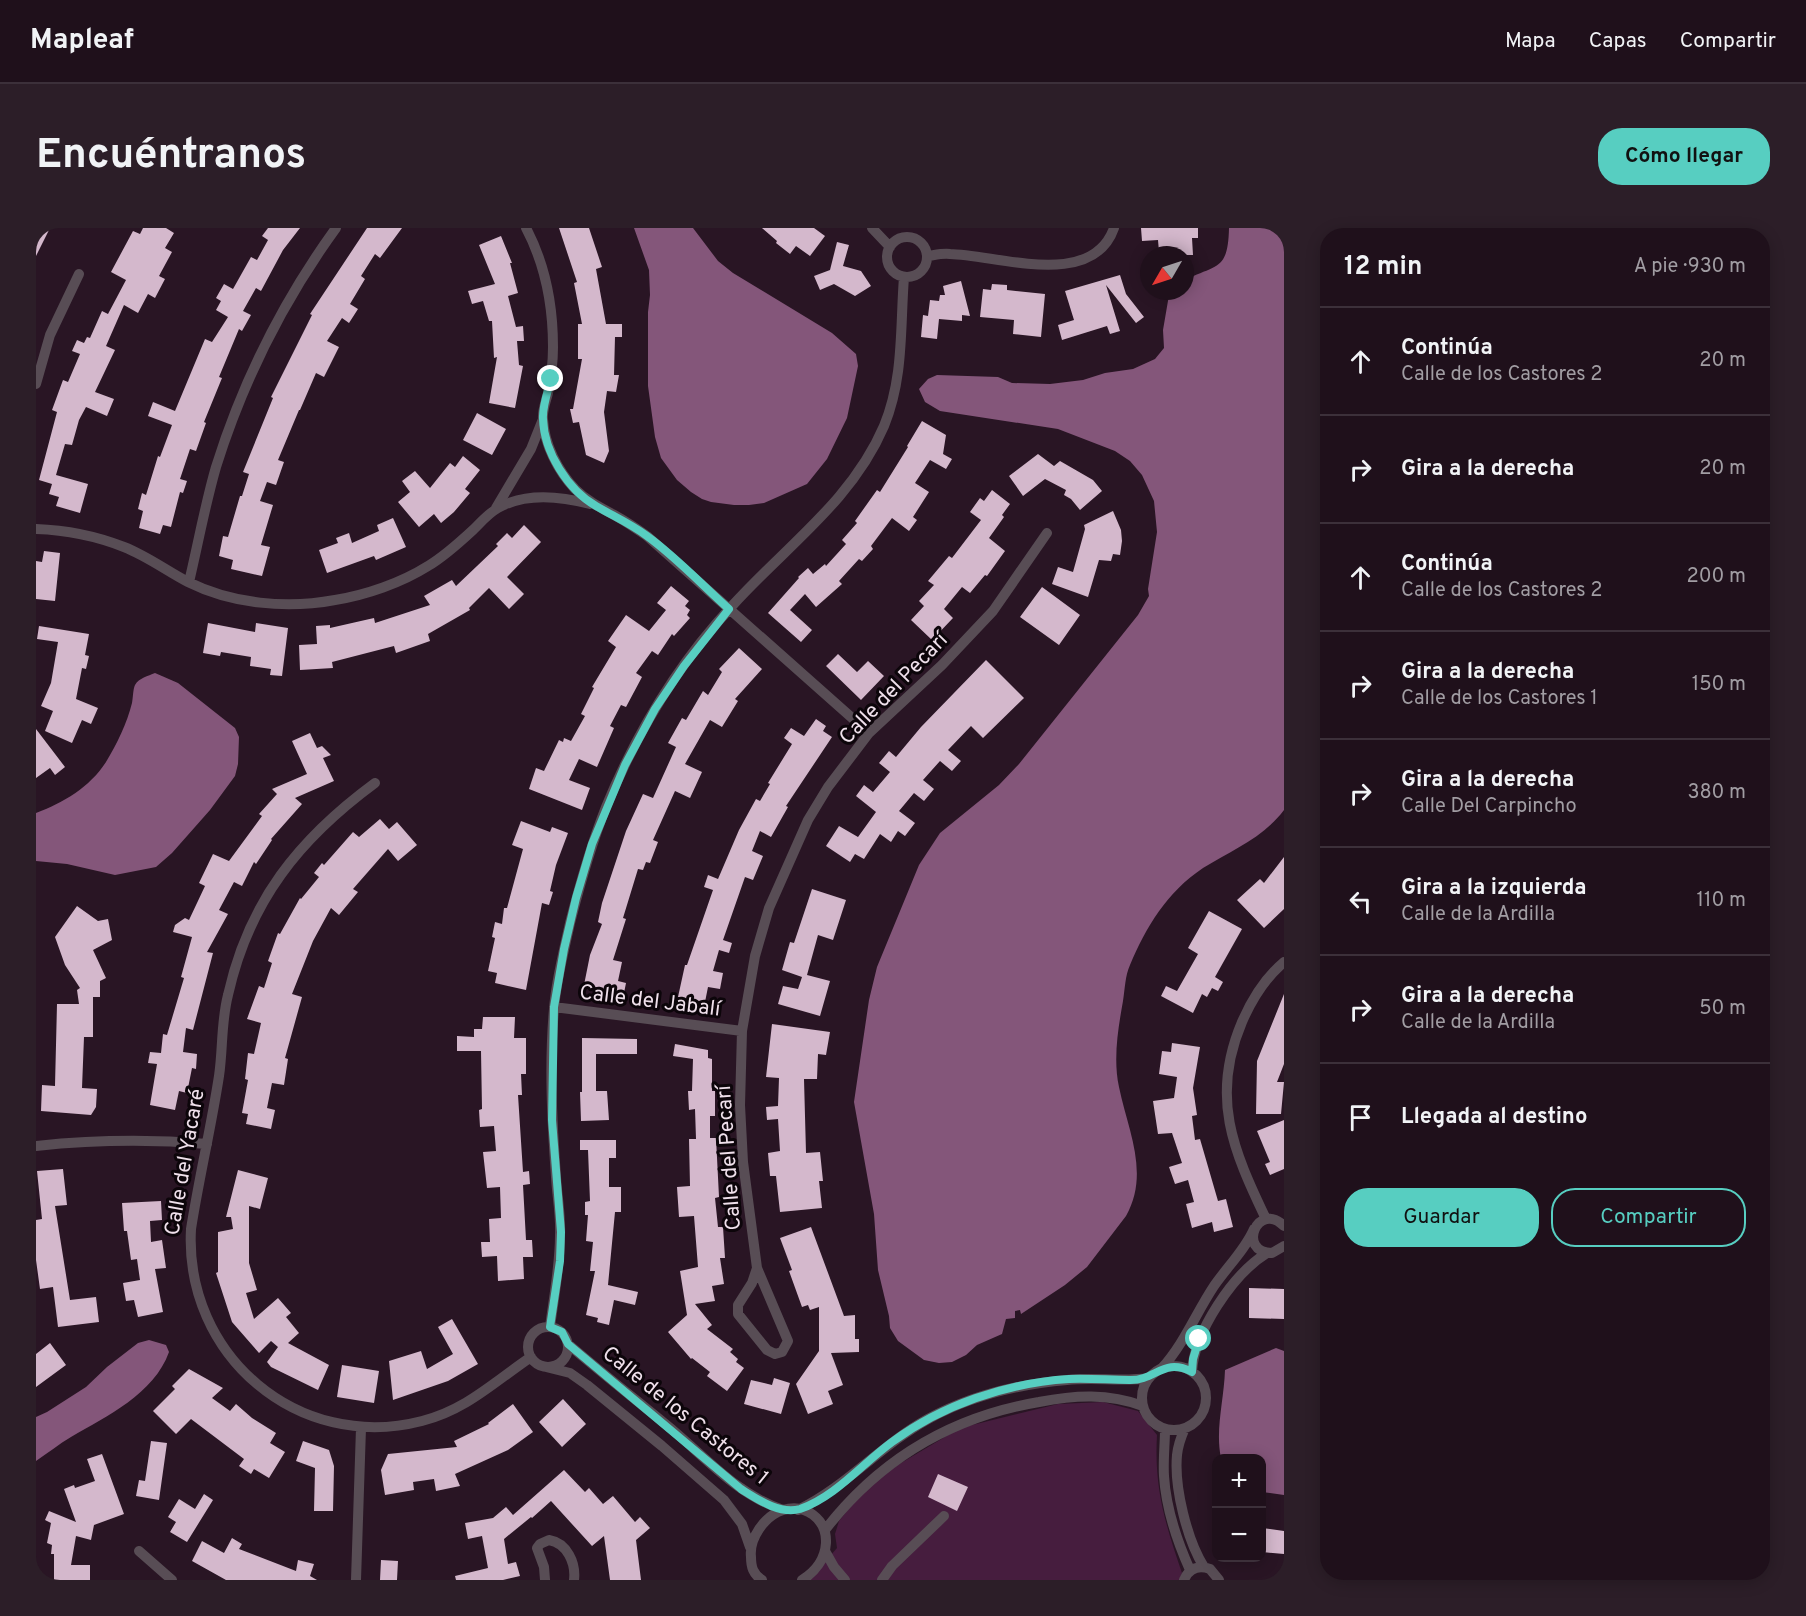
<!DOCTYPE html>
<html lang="es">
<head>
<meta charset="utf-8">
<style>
	body { margin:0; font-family:Overpass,sans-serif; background:#2c1e28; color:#f1f3f6 }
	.controls { position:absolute; right:18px; bottom:18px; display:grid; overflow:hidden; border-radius:12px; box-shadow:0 3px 15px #0003 }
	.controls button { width:54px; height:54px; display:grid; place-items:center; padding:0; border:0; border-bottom:2px solid #3c303a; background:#1f101b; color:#f1f3f6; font:30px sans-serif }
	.compass { position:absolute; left:1104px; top:18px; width:54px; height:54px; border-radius:50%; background:#1f101b; box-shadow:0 3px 15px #0003; rotate:231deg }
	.stop { position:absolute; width:18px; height:18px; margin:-14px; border:4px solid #57cec1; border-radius:50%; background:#fff }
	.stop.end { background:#57cec1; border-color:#fff; box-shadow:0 2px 6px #0008 }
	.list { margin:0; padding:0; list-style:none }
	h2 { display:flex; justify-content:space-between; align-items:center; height:78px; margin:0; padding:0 24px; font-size:26px }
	h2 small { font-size:20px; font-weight:400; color:#a19da3 }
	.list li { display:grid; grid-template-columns:39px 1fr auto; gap:18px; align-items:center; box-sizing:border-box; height:108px; padding:0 24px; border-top:2px solid #3c303a }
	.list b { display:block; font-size:22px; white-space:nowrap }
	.list p { margin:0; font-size:20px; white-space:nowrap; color:#a19da3 }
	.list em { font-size:20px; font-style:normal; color:#a19da3 }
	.actions { display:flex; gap:12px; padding:18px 24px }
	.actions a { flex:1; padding:14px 0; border:2px solid #57cec1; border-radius:24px; text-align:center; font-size:21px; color:#57cec1 }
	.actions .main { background:#57cec1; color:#111 }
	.icon { flex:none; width:33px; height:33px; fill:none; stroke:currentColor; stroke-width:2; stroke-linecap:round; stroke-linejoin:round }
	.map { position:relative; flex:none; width:1248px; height:1352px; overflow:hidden; border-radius:24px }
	header { display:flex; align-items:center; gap:36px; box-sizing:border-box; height:84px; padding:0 30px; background:#1f101b; border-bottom:2px solid #3c303a }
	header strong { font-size:28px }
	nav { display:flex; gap:33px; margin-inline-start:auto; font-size:21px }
	.intro { display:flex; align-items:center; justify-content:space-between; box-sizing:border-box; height:144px; padding:0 36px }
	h1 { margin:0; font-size:42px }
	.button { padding:15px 27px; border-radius:24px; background:#57cec1; color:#111; font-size:21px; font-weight:700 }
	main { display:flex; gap:36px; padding:0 36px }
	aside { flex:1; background:#1f101b; border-radius:24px; box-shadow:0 3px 15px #0003 }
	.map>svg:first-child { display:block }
</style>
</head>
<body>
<header>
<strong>Mapleaf</strong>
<nav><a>Mapa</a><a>Capas</a><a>Compartir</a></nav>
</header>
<div class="intro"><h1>Encuéntranos</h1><a class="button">Cómo llegar</a></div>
<main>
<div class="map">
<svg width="1248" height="1352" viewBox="0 0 1248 1352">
	<rect width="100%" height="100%" fill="#291524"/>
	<!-- green -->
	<path fill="#461d3e" d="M1067,1174L1102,1183L1121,1207C1118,1260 1129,1295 1146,1345L1143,1352H773L801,1320L799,1306L803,1293L827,1263L860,1238L924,1200L1022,1176Z"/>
	<!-- water -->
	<path fill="#84567a" d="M598,0H657L682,33L697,45L796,105L820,126L822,138L811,190L791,231L771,256L728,275L713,277H698L675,274L666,271L655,264L641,252L625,230L619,209L612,158V84L614,67L613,42Z
		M1193,0H1248V582C1227,610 1196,622 1167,640C1131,664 1110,699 1094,737C1089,748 1089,761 1087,773C1082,801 1077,831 1083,859C1092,903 1114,945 1090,988L1051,1039L1029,1057L985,1086L984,1082L979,1083V1090L970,1091L966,1106L941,1117L930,1127L916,1134L903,1135L888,1132L862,1113L854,1100L853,1088L842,1042L838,986L818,874L833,772L841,739L883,637L904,605L963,557L983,536L1102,387L1113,368L1112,361L1121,304L1118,273L1106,247L1094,233L1079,223L1022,201L904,183L889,174L883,161L892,151L901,147L962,149L976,155L1014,156L1047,152L1069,145L1097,141L1119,131L1128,120L1127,102L1133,67L1136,63H1149V52C1181,36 1192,43 1193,0Z
		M119,445L142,455L199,500L203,509L202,536L199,548L174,582L136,625L120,639L79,647L31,636L0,633V585C27,575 54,559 70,534C81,516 91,495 96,475C97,470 97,461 99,457C103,450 112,448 119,445Z
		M113,1112L130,1117L133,1124C118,1166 71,1188 35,1209C23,1216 12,1225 0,1233V1189L11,1184L50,1159L71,1139L102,1115Z
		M1240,1120L1248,1123V1267L1226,1264V1230H1185C1179,1202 1188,1172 1189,1142Z"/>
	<!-- building -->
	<path fill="#d4b8cc" d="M0,0H14L0,28Z
		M107,0H130L138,5L129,20L136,24L123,48L129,51L119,70L112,66L102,85L88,77L70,118L79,122L59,164L78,171L71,188L50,179L43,192L36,217L29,216L20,247L52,256L44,285L20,278L23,269L13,266L16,256L3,252L21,184L16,182L27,152L32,154L44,126L36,123L41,112L48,115L51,109L54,110L66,83L72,86L90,52L75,44L97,3L104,6Z
		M232,0H264L247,22L225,63L220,60L207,83L215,87L206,103L203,101L183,149L186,150L168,194L170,195L160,223L154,221L144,251L151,253L147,265L144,264L135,299L127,297L124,306L103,300L107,283L102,281L106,265L110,267L122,228L124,229L136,197L112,188L117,174L139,183L169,111L176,114L192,89L180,82L185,73L180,70L188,56L197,61L215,29L221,32L232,12L226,8Z
		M331,0H366L344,30L339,26L325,48L329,51L314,76L322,81L313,95L306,90L291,113L303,119L288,149L280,145L264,182H263L242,232L248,234L240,257L231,254L224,273L237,277L225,317L234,319L226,348L195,341L197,332L183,328L187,308L192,309L204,268H206L213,246L207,244L237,170L235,169L276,87L274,86Z
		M523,0H553L566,39L560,41L570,96H586V109H579L578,147H583L580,164L571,163L568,184L573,223L568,235L550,227L543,194L537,195L534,181H537L546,131H542V96H546L538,55L541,54Z
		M726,0H778L789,8L774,28L760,18L754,26L740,15L741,13Z
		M1105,0H1162V10H1156L1157,27H1134L1133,23L1123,24L1122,12L1106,13Z
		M465,8L476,35H474L482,65L472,68L480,99L487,98L488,113H481L483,137L487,138L479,180L453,175L461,129L458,130L456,93H453L447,73L436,76L432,63L459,56L443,17Z
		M801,14L813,17L807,38L825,43L835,58L819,68L798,56L784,62L778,48L794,42Z
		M1084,47L1090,66L1108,89L1100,95L1070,57L1084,103L1074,106L1071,98L1026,112L1022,97L1038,92L1029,63Z
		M925,53L934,88L926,87V93L903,91L901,111L885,109L887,87L892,88L894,72L903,73L904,67H909L907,58Z
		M956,56L971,57V62L1009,66L1005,109L977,106L978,92L944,89L947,61L955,62Z
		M441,185L470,201L456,227L427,212Z
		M886,193L910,207L907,226L916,231L910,241L894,232L879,255L893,264L877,289L881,292L873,303L856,290L835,318L837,321L826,333L823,331L803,353L806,356L780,379L769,366L754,382L776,402L765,414L732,385L763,350L762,349L772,340L777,346L789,336L790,338L810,316L806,312L821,295L819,293L841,262L844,264L872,219L871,218Z
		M1002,226L1018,238L1024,233L1057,252L1066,263L1044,282L1035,271L1028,267L1030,262L1009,251L987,268L973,248Z
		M427,228L444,242L429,261L434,265L418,284L405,295L398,286L383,299L362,274L374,264L366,253L379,243L394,260L414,235L419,239Z
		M956,262L974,276L966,287L968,289L953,310L969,323L951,348L949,347L934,365L926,359L908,381L917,390L896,412L875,392L888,378L883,373L898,357L892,353L913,328L916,330L945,292L934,284L944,270L948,273Z
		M1077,283L1085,302L1086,313L1084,327L1077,326L1075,333L1063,332L1052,369L1016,356L1022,339L1037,344L1049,301L1048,297Z
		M357,290L370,319L340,332L338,328L291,345L283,322L302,315L300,310L313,305L316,315L343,303L341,297Z
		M488,297L505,314L471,349L488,366L473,381L453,360L433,380L434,382L392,406L394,413L360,425L358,418L296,434L297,440L264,442L263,417L281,416L280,398L294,397V400L338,390L339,395L394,377L388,368L416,352L420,358L462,318L460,316L471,305L476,310Z
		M8,323L24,325L19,373L0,371V333L6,334Z
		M635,358L653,373L649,378L654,382L651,387L654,390L638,408L636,406L622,427L616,423L600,445L606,449L590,479L585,477L574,498L578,500L561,539L543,531L533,552L554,560L546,582L493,561L500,540L508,543L523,512L527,514L528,510L535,513L549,488L545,486L558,460L556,459L580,419L572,413L590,387L613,403L630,382L621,375Z
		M1006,359L1044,387L1023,417L984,389Z
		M172,395L219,404L220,395L252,400L246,448L234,447L235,441L214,438L215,429L185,424L184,428L167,425Z
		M3,398L53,406L49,427L53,428L50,441L46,440L40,471L62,480L55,496L46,492L36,515L9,503L17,483L5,478L15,455L22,414L1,411Z
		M703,420L726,441L699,471L702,473L686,499L674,492L649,536L666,544L654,570L639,563L617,612L622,614L614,635L610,634L607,642L602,641L587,690L590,691L577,732L586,734L582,753L590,755L588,765L548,757L554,727L566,696L562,694L566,675L590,603L607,566L617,570L640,519L632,515L646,490L650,492L667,463L672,467L686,444L683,441Z
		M802,426L821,444L832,433L848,448L825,472L790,438Z
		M950,432L988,470L947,510L935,498L912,522L925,533L916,543L904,533L887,552L898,561L888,573L878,565L863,583L879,595L869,608L862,603L855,614L844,606L828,631L819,626L814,634L790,618L803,598L822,609L840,584L820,568L828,557L837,564L854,544L843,535L853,523L860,529L885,499Z
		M780,491L790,498L787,503L796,509L750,578L752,579L735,609L724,603L716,623L727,628L717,652L709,649L687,712L696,715L693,725L683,722L677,743L687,745L684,761L672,759L669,774L642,769L649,737H651L677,662L668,659L672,647L682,651L703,602L720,571L724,573L734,556L732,555L756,516L748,510L755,500L768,508Z
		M0,501L29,539L19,547L14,540L0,550Z
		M274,505L281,520L286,518L295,527L287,530L298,553L259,570L266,576L235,611L236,612L220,636L218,634L206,658L198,654L183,682L192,686L171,724L177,725L157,802L150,800L147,824L161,826L160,841L156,840L151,865L143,863L139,882L114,877L121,836L112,835L114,824L125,825L127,806L131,807L148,750L145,749L156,709L137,704L139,697L149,690L153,692L169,658L163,655L177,626L193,633L226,588L223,586L241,566L236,561L271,546L256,513Z
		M344,591L353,601L361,594L381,617L362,633L352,621L317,661L322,664L303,687L295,680L277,713L256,766L266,769L249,830L252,831L248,857L236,855L231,880L239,882L235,901L210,896L212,886L206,885L212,852L209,851L212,825L218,826L225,795L211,791L223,758L228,760L236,735L232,733L242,705L244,706L264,670L265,671L283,649L278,645L286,635L288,637L317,604L323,609Z
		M485,593L514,604L516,599L532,605L520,637L514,663L517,664L513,677L506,675L490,762L459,755L461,745L452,743L459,710L456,709L459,694L466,696L468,680H471L487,621L476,617Z
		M1248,629V681L1228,700L1201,672L1224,651L1228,655Z
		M776,661L810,672L797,712L782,707L771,747L794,753L784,788L742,776L747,758L762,761L766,749L746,742L754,714L758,715Z
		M41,678L62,693L72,691L76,712L57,722L70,750L64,753V769H57V809H48L46,860L61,861L60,879L55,887L5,883L6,857L19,858L21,776H43L41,762L44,760L29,737L19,709Z
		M1173,683L1206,701L1179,749L1187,754L1182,763L1176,760L1171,769L1166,766L1157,785L1125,768L1130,758L1141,763L1162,726L1152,720Z
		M1248,766V836L1241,854H1248L1245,886H1220L1221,833Z
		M447,789H479L478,810H490V846H485L486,867H482L487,944L493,943L494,956L487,957L490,1012H496L497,1029H487L488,1051L462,1053L461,1028L446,1029L445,1014H454L453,991L465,990L464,959L451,960L447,924L460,923L458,898L444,899L443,882L446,881L445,823H421V808L438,809V801H446Z
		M736,796L794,804L790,827L782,826L781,851H768L770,925L784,924L787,953H783L786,980L744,984L740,948H734L732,925L744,923L742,891L731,892L730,879L742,878L743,850L730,849Z
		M546,810L601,811V826H560V863H571L573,892L545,893L544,864H546Z
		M1136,815L1164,819L1157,860L1161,887L1156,888L1159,912L1164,911L1182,973L1190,971L1197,999L1178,1004L1176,994L1156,1000L1150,976L1158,974L1152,952L1139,956L1133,939L1146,935L1136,905L1122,906L1117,873L1138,870L1141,849L1123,846L1126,823L1135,824Z
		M639,816L672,822V830L676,831V863H679V888H674V910H680L683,969L679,970L682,999H687L689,1030H684L688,1056L676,1058L679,1073L659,1076L676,1097L671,1101L697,1121L694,1124L702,1131L700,1134L708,1140L691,1163L671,1148L674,1144L656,1130L655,1131L632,1104L651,1087L644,1043L662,1039L658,988L643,989L641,959L654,958L653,911H660L659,881L653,882L652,863H656L657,831L637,828Z
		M1248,892V941L1234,947L1229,936L1234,934L1221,903Z
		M544,912H580V930H573V959H585V984H579L572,1057L602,1064L599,1077L578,1072L573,1097L561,1094L562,1090L550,1087L559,1043H554L557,1014L550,1013L552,987H549V974L554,973L552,922H544Z
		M27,941L31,977L19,978L34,1072L60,1069L63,1094L22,1099L17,1059L4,1061L0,1032V992L6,991L1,943Z
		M202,942L232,950L224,981L213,978V1035L221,1062L210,1065L218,1091L242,1070L255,1085L250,1089L263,1105L252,1115L293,1137L282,1162L235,1139L231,1134L242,1119L235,1113L223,1125L196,1094L180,1045L182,1044V1004L197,1001L195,989H190Z
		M125,973L126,992L114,993L115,1014L126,1012L130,1040L119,1041L127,1084L102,1089L98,1072L90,1073L87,1055L104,1052L101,1031L95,1032L91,1003H88L86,975Z
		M775,999L808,1088L819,1087V1111H823V1124L795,1125L807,1157L792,1163L797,1176L772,1186L760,1156L783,1123V1079L774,1082L772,1077L766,1079L753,1043L756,1042L744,1010Z
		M1213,1060L1248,1061V1091L1213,1090Z
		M416,1091L442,1136L412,1153L357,1172L353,1133L385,1123L391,1141L417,1126L402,1099Z
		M14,1115L30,1137L0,1159V1126Z
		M306,1137L343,1143L338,1175L301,1169Z
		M153,1141L187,1160L176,1170L194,1183L200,1176L216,1190L240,1205L234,1215L249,1224L233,1250L218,1241L215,1246L203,1238L208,1231L155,1191L140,1206L117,1183L139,1161L136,1158Z
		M738,1150L754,1155L745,1186L708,1176L715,1152L736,1157Z
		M527,1171L550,1196L526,1219L503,1194Z
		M477,1176L497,1204L472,1222L419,1246L424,1258L400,1263L398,1251L377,1254L378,1262L349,1267L345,1242L352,1226L421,1219L418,1213L453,1196L452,1195Z
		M115,1213L131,1215L123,1272L100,1268L103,1252L109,1253Z
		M267,1213L293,1222L298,1238L297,1283H278L279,1240L260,1233Z
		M66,1226L88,1286L58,1297L55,1312L40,1308L35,1337H54V1352H18V1326H15L16,1317L11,1315L15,1295L9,1292L13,1283L40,1294L28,1261L38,1257L39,1260L59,1253L51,1231Z
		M528,1242L549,1264L553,1260L567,1276L577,1268L599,1294L604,1289L614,1300L600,1312L605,1352H574L568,1308L556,1318L515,1273L496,1290L495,1289L468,1311L472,1336L480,1334L484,1348L467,1352H420L419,1348L452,1340L446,1308L432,1311L429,1295L457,1290L470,1279L477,1287Z
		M902,1246L932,1259L921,1283L892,1269Z
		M168,1266L177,1272L151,1314L134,1304L140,1294L132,1289L143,1271L159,1281Z
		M1226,1300L1248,1303V1326L1226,1324Z
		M196,1310L206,1316L203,1321L260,1343L262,1332L278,1336L274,1348L281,1352H190L156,1333L166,1313L188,1325Z
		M345,1332L362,1333L361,1352H344Z"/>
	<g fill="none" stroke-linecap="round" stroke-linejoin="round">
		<!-- street -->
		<path stroke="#584d55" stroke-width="10" d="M490,0C509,36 517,79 517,119C517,134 515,150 512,165C510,173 506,183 507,191C508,216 522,243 539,261C551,273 565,280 580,288C591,294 601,301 611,308L833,505
			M836,0L854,19
			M851 29a20 20 0 1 1 40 0a20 20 0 1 1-40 0Z
			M892,28C899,27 907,25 914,26C962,27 1056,62 1078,0
			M0,156L14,107L43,46
			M460,280L495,221L507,191
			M0,301C30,302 60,308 88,319C111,328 131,343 152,354C196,376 251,381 299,372C330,367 365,355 392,338C409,328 424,314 438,301C445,294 453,285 462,280C490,264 524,268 554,276
			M153,354C162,316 169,277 180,239C207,153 247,73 300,0
			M339,555C263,611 213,673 192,767C185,794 187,821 183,848C175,900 163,950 155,1001C148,1127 262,1225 386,1193C430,1182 458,1154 495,1129
			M518,779L706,803
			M0,918C58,912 113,911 171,916
			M1230,991C1197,922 1174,869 1206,794C1216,771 1229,750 1248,734
			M1248,998C1222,972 1200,1024 1236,1025L1248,1018
			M721,1040L716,1055L702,1077V1086L731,1122L739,1126L746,1124L752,1113L721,1040L707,934L704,877L706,803L719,728L733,680L772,592L792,559L833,505L906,437L957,383L1011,305
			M492 1119a20 20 0 1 1 40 0a20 20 0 1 1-40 0Z
			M514,1099C518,1068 524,1038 524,1007C525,987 521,968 520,949C516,893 513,836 518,781C520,752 528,723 534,695C544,656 555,617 570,579C600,506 642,436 696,378C749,319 816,273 848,198C868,149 864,101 868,49
			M532,1116C567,1146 604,1175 639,1204C674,1234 703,1267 747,1282
			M1106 1170a32 32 0 1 1 64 0a32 32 0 1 1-64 0Z
			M510,1139L534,1145L551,1157L626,1218L688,1272L706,1296L714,1319
			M1126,1140C1148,1116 1160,1085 1178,1058C1191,1039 1209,1022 1218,1001
			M1156,1144C1158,1104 1197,1046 1231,1025
			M1149,1200C1145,1209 1142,1217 1141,1227C1138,1259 1151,1312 1168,1339
			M1129,1201C1129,1216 1127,1232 1128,1248C1130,1280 1141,1313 1154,1342
			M762,1282C810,1259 845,1217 892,1191C934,1168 984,1156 1031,1152C1059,1149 1086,1154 1113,1150
			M789,1302C844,1231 914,1189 1003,1174C1039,1167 1072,1165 1107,1178
			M103,1323L136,1352
			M789,1323L798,1339L809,1352
			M320,1352L325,1200
			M509,1352L508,1339L501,1320L504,1316L513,1312C531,1315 540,1335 538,1352
			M726,1352C717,1346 715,1339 715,1329C713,1311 728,1288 747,1282C769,1275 791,1291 790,1315C789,1331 779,1344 766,1352
			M846,1352L856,1338L908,1288
			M1148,1352C1153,1340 1163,1337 1174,1341L1183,1352"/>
	</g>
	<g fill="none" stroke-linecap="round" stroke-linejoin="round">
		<!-- route -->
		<path stroke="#57cec1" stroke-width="8" d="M515,151C512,163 506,179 507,191C508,224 532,262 560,278C577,288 595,296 611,308C640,329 666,357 693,381L648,438L619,481L589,537L556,616L540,670L528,721L518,779L516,892L525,1004L524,1033L514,1099L526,1104L532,1116L705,1261C721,1271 744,1287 764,1281C799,1269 826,1236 856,1214C906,1177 970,1155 1033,1151C1053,1150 1073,1152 1093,1152C1120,1153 1127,1129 1156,1144L1157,1131L1163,1111"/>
	</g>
	<g text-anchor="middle" stroke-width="6" stroke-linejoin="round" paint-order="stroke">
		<!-- street labels -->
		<g font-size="21" fill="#efe0eb" stroke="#0c050a">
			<text transform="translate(857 460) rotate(-46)" y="7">Calle del Pecarí</text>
			<text transform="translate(614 772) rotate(7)" y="7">Calle del Jabalí</text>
			<text transform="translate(692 930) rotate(-94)" y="7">Calle del Pecarí</text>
			<text transform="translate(148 934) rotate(-80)" y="7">Calle del Yacaré</text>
			<text transform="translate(650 1187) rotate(39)" y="7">Calle de los Castores 1</text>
		</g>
	</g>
</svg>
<div class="controls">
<button>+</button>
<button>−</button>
</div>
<svg class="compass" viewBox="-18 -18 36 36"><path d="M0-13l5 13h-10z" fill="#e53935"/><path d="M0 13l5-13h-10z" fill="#a19da3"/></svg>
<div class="stop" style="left:1163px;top:1111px"></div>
<div class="stop end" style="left:515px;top:151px"></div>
</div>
<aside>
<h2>12 min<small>A pie · 930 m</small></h2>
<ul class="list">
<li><svg class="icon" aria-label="ahead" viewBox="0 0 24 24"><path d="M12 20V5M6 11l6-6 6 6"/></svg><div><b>Continúa</b><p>Calle de los Castores 2</p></div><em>20 m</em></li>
<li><svg class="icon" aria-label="right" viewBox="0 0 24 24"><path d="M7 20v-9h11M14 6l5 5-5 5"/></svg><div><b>Gira a la derecha</b></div><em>20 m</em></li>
<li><svg class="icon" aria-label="ahead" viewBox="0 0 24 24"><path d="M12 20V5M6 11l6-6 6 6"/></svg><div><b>Continúa</b><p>Calle de los Castores 2</p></div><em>200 m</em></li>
<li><svg class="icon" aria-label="right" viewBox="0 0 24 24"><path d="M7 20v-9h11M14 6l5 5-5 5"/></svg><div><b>Gira a la derecha</b><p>Calle de los Castores 1</p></div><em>150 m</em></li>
<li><svg class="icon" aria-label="right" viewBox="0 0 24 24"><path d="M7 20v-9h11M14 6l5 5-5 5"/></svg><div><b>Gira a la derecha</b><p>Calle Del Carpincho</p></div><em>380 m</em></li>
<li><svg class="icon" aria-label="left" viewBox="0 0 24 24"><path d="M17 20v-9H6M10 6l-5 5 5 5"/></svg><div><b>Gira a la izquierda</b><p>Calle de la Ardilla</p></div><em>110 m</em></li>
<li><svg class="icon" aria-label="right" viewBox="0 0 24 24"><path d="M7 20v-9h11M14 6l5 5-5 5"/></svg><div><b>Gira a la derecha</b><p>Calle de la Ardilla</p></div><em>50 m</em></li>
<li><svg class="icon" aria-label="arrive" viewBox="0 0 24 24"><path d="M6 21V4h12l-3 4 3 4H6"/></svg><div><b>Llegada al destino</b></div></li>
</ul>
<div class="actions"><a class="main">Guardar</a><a>Compartir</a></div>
</aside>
</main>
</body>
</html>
